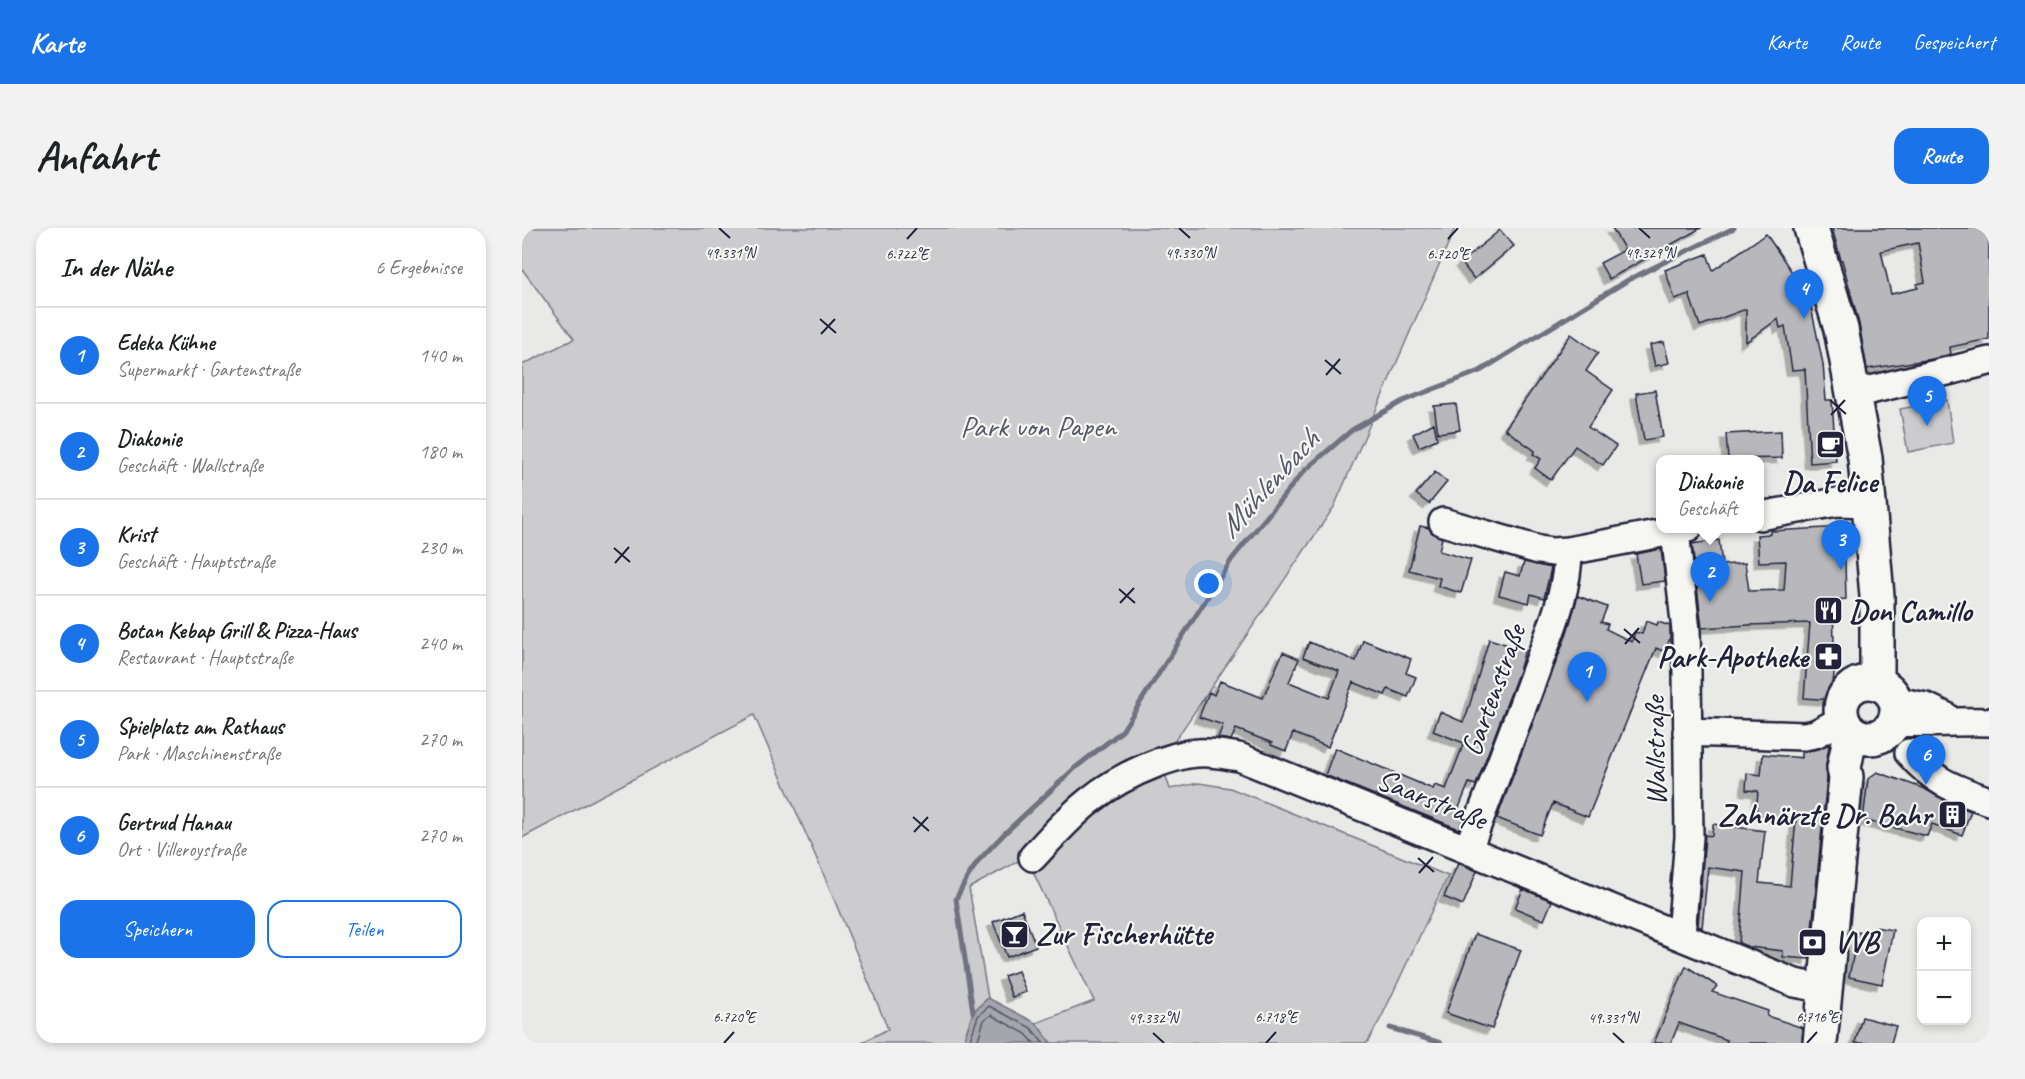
<!DOCTYPE html>
<html lang="de">
<head>
<meta charset="utf-8">
<style>
	body { margin:0; font-family:Caveat,sans-serif; background:#f2f2f2; color:#202124 }
	.controls { position:absolute; right:18px; bottom:18px; display:grid; overflow:hidden; border-radius:12px; box-shadow:0 3px 9px #0003 }
	.controls button { width:54px; height:54px; display:grid; place-items:center; padding:0; border:0; border-bottom:2px solid #e0e0e0; background:#fff; color:#202124; font:30px sans-serif }
	.you { position:absolute; left:687px; top:356px; width:21px; height:21px; margin:-15px; border:4px solid #fff; border-radius:50%; background:#1a73e8; box-shadow:0 0 0 9px #1a73e833 }
	.badge { display:grid; place-items:center; width:39px; height:39px; border-radius:50%; background:#1a73e8; color:#fff; font-size:20px; font-weight:700 }
	.pin { position:absolute; translate:-50% -50px; filter:drop-shadow(0 2px 3px #0008) }
	.pin::after { content:''; position:absolute; top:32px; width:21px; height:18px; background:inherit; clip-path:polygon(0 0,100% 0,50% 100%) }
	.popup { position:absolute; left:1134px; top:227px; width:108px; height:78px; box-sizing:border-box; display:grid; place-content:center; border-radius:12px; background:#fff; filter:drop-shadow(0 2px 4px #0005); font-size:20px; white-space:nowrap; color:#757577 }
	.popup b { font-size:22px; color:#202124 }
	.popup::after { content:''; position:absolute; left:50%; top:100%; margin-left:-12px; border:12px solid transparent; border-top-color:#fff }
	.list { margin:0; padding:0; list-style:none }
	h2 { display:flex; justify-content:space-between; align-items:center; height:78px; margin:0; padding:0 24px; font-size:26px }
	h2 small { font-size:20px; font-weight:400; color:#757577 }
	.list li { display:grid; grid-template-columns:39px 1fr auto; gap:18px; align-items:center; box-sizing:border-box; height:96px; padding:0 24px; border-top:2px solid #e0e0e0 }
	.list b { display:block; font-size:22px; white-space:nowrap }
	.list p { margin:0; font-size:20px; white-space:nowrap; color:#757577 }
	.list em { font-size:20px; font-style:normal; color:#757577 }
	.actions { display:flex; gap:12px; padding:18px 24px }
	.actions a { flex:1; padding:14px 0; border:2px solid #1a73e8; border-radius:18px; text-align:center; font-size:21px; color:#1a73e8 }
	.actions .main { background:#1a73e8; color:#fff }
	.map { position:relative; flex:none; width:1467px; height:815px; overflow:hidden; border-radius:18px }
	header { display:flex; align-items:center; gap:36px; box-sizing:border-box; height:84px; padding:0 30px; background:#1a73e8; color:#fff }
	header strong { font-size:28px }
	nav { display:flex; gap:33px; margin-inline-start:auto; font-size:21px }
	.intro { display:flex; align-items:center; justify-content:space-between; box-sizing:border-box; height:144px; padding:0 36px }
	h1 { margin:0; font-size:42px }
	.button { padding:15px 27px; border-radius:18px; background:#1a73e8; color:#fff; font-size:21px; font-weight:700 }
	main { display:flex; gap:36px; padding:0 36px }
	aside { flex:1; background:#fff; border-radius:18px; box-shadow:0 3px 9px #0003 }
	.map>svg:first-child { display:block }
</style>
</head>
<body>
<header>
<strong>Karte</strong>
<nav><a>Karte</a><a>Route</a><a>Gespeichert</a></nav>
</header>
<div class="intro"><h1>Anfahrt</h1><a class="button">Route</a></div>
<main>
<aside>
<h2>In der Nähe<small>6 Ergebnisse</small></h2>
<ul class="list">
<li><span class="badge">1</span><div><b>Edeka Kühne</b><p>Supermarkt · Gartenstraße</p></div><em>140 m</em></li>
<li><span class="badge">2</span><div><b>Diakonie</b><p>Geschäft · Wallstraße</p></div><em>180 m</em></li>
<li><span class="badge">3</span><div><b>Krist</b><p>Geschäft · Hauptstraße</p></div><em>230 m</em></li>
<li><span class="badge">4</span><div><b>Botan Kebap Grill &amp; Pizza-Haus</b><p>Restaurant · Hauptstraße</p></div><em>240 m</em></li>
<li><span class="badge">5</span><div><b>Spielplatz am Rathaus</b><p>Park · Maschinenstraße</p></div><em>270 m</em></li>
<li><span class="badge">6</span><div><b>Gertrud Hanau</b><p>Ort · Villeroystraße</p></div><em>270 m</em></li>
</ul>
<div class="actions"><a class="main">Speichern</a><a>Teilen</a></div>
</aside>
<div class="map">
<svg width="1467" height="815" viewBox="0 0 1467 815">
	<defs>
		<filter id="shadow"><feDropShadow dx="-5.5" dy="5.5" stdDeviation="0" flood-color="#0004"/></filter>
	</defs>
	<rect width="100%" height="100%" fill="#e9e9e7"/>
	<filter id="ink" filterUnits="userSpaceOnUse"><feTurbulence type="fractalNoise" baseFrequency=".0167" numOctaves="2"/><feDisplacementMap in="SourceGraphic" scale="12" xChannelSelector="R" yChannelSelector="G"/><feConvolveMatrix kernelMatrix="1 2 1 2 8 2 1 2 1" color-interpolation-filters="sRGB"/></filter>
	<g filter="url(#ink)">
		<!-- green -->
		<path fill="#ccccce" stroke="#777784" stroke-width="1.5" d="M0,0H933L812,279L639,533L648,561L677,555L708,560L926,648L860,788L845,815H529L514,795L572,773L504,629L447,660L466,770L451,784L441,815H339L366,801L304,652L232,487L0,610V137L52,111L0,41Z
			M1425,172L1431,215L1386,224L1378,181Z"/>
		<!-- water -->
		<path fill="#a5a5ac" stroke="#71717f" stroke-width="1.5" d="M466,770L514,795L529,815H441L451,784Z"/>
		<g fill="none" stroke-linecap="round" stroke-linejoin="round">
			<!-- shore -->
			<path stroke="#565668" stroke-width="1.5" d="M447,815L456,788L467,778L509,800L521,815
				M455,815L462,792L469,787L504,806L512,815"/>
			<!-- stream -->
			<path stroke="#71717f" stroke-width="5" d="M451,784L434,671L445,650L457,632L483,605L553,540L600,503L710,331L782,243L830,202L881,173L958,143L1106,52L1212,0
				M868,800L919,815"/>
		</g>
		<!-- building -->
		<path fill="#b8b8bc" stroke="#22223b" stroke-width="1.5" fill-rule="evenodd" filter="url(#shadow)" d="M1090,0H1179L1087,51L1078,35L1103,22Z
			M1310,0H1467V111L1428,119L1429,126L1411,131L1345,141L1337,96L1320,32H1319ZM1396,15L1403,54L1395,56L1396,60L1369,66L1359,23Z
			M978,2L992,18L952,51L939,34Z
			M1244,6L1287,69L1301,136L1304,172H1310L1314,233L1288,235L1283,141L1270,142L1263,98L1258,100L1256,91L1224,114V81L1178,98L1167,66L1153,71L1143,42L1185,26L1191,42Z
			M1049,106L1076,125L1064,143L1091,162L1066,199L1094,218L1081,237L1053,218L1029,252L1013,240L1019,231L1011,226L1013,223L983,201Z
			M1142,114L1147,135L1133,138L1128,117Z
			M1133,162L1141,209L1122,212L1114,165Z
			M934,176L938,202L916,205L912,178Z
			M912,195L915,211L897,219L891,206Z
			M1259,203L1260,230L1206,231L1204,206Z
			M913,244L925,254L907,276L894,266Z
			M898,298L907,300L910,305L920,310L917,323L949,332L939,365L916,358L918,350L887,342Z
			M1322,299L1324,371L1311,372L1312,417L1314,418L1310,472L1282,470L1288,395L1227,397L1180,400L1170,316L1197,312L1200,337L1223,335L1227,363L1262,362L1264,333L1237,334L1235,307L1248,306V303Z
			M1139,321L1143,353L1119,356L1114,326Z
			M1002,334L1029,340L1022,370L1009,366L1007,375L977,367L983,344L998,348Z
			M1056,368L1085,379L1079,394L1086,396L1084,401L1110,414L1113,404L1120,406L1124,393L1135,397L1136,394L1148,398V410L1143,424L1134,420L1066,589L1031,575L1018,607L975,590L1044,408Z
			M967,411L1003,422L997,443L954,557L947,555L936,582L943,585L937,601L803,547L813,520L911,561L913,557L924,561L942,515L911,503L918,484L941,494L945,486Z
			M841,412L889,431L884,445L894,449L886,469L866,461L863,467L831,454L806,519L771,505L764,523L749,517L750,515L714,501L709,512L696,510L701,497L677,489L687,464L692,467L698,453L741,470L761,424L777,431L767,454L807,470L817,443L781,429L787,414L834,433Z
			M1305,517L1307,518L1304,536L1305,550L1287,731L1261,729V723L1227,719L1217,715L1223,644L1186,639L1180,700L1176,698L1183,607L1190,608L1191,596L1243,603L1237,655L1268,658L1274,591L1234,587L1236,563L1224,562L1225,545L1239,547L1241,526L1280,530V524L1296,521Z
			M1355,544L1403,561L1426,574L1449,583L1440,607L1410,596L1405,608L1341,592L1346,551Z
			M936,635L955,643L941,677L922,669Z
			M1001,661L1030,673L1022,692L993,680Z
			M500,682L514,718L485,729L471,694Z
			M1353,699L1371,702L1360,756L1327,749L1336,704L1352,707Z
			M953,706L999,722L970,801L924,785Z
			M1164,738L1195,758L1190,764L1246,783L1245,788L1281,800L1280,815H1204L1205,812L1157,795L1149,815H1132Z
			M496,743L504,764L490,769L482,748Z
			M1340,789L1374,798L1369,815H1333Z"/>
		<g fill="none" stroke-linecap="round" stroke-linejoin="round">
			<defs>
				<path id="minor" d="M1332,166L1467,133
					M1238,288L1315,274L1348,275
					M921,294L1017,322L1030,324L1046,323L1166,300
					M1153,303L1164,403L1165,445L1167,609L1159,707
					M1374,473L1404,479L1423,488
					M1373,494C1404,496 1435,493 1467,494
					M1165,504L1282,508L1293,506L1320,492
					M1387,525C1413,555 1431,560 1467,573
					M946,621C969,561 992,502 1014,442C1028,404 1046,364 1046,323
					M511,629C552,584 577,557 635,535C648,531 662,525 676,525C690,524 703,527 717,529L1273,755L1304,761"/>
				<path id="major" d="M1289,0L1319,101L1343,230L1355,368V454
					M1319 482a28 28 0 1 1 56 0a28 28 0 1 1-56 0Z
					M1298,815L1324,549L1322,540L1329,504"/>
			</defs>
			<!-- minor casing -->
			<use href="#minor" stroke="#22223b" stroke-width="32"/>
			<!-- major casing -->
			<use href="#major" stroke="#22223b" stroke-width="38"/>
			<!-- minor -->
			<use href="#minor" stroke="#f6f6f2" stroke-width="27"/>
			<!-- major -->
			<use href="#major" stroke="#f6f6f2" stroke-width="33"/>
		</g>
	</g>
	<!-- ticks -->
	<path fill="none" stroke="#22223b" stroke-width="2" d="M197,0L208,10M657,0L668,10M1117,0L1128,10M385,11L395,0M926,11L936,0M298,91L314,105M299,106L313,91M803,132L819,146M804,147L818,131M1308,172L1324,186M1309,187L1323,172M92,320L108,334M93,335L107,319M597,361L613,375M598,375L612,360M1102,401L1118,415M1103,416L1117,400M391,589L407,603M392,604L406,589M896,630L912,644M897,645L911,629M631,805L642,815M1091,805L1102,815M202,815L212,804M744,815L754,804M1285,815L1295,804"/>
	<!-- icons -->
	<defs>
		<symbol id="cafe-square" viewBox="-11 -11 22 22"><rect x="-9" y="-9" width="18" height="18" rx="4" fill="#22223b" stroke="#f6f6f2"/><path d="M-5.5-4.5H6V0H3Q3 3.5 0 3.5H-2.5Q-5.5 3.5-5.5 0ZM3-3.2v2h1.7v-2ZM-6 4.5H4V6H-6Z" fill="#fff"/></symbol>
		<symbol id="restaurant-square" viewBox="-11 -11 22 22"><rect x="-9" y="-9" width="18" height="18" rx="4" fill="#22223b" stroke="#f6f6f2"/><path d="M-5-6h1v4h1v-4h1v4h1v-4h1v5L-1.5 .5V6h-2V.5L-5-1ZM5-6V6H3V1.5H1.5Q1.5-4 5-6Z" fill="#fff"/></symbol>
		<symbol id="pharmacy-square" viewBox="-11 -11 22 22"><rect x="-9" y="-9" width="18" height="18" rx="4" fill="#22223b" stroke="#f6f6f2"/><path d="M-2-6h4v4h4v4h-4v4h-4v-4h-4v-4h4Z" fill="#fff"/></symbol>
		<symbol id="building-square" viewBox="-11 -11 22 22"><rect x="-9" y="-9" width="18" height="18" rx="4" fill="#22223b" stroke="#f6f6f2"/><path d="M-4-6H4V6H1V3H-1V6H-4ZM-2.5-4.3h1.7v1.8h-1.7ZM.8-4.3h1.7v1.8H.8ZM-2.5-1h1.7V.8h-1.7ZM.8-1h1.7V.8H.8Z" fill="#fff"/></symbol>
		<symbol id="bar-square" viewBox="-11 -11 22 22"><rect x="-9" y="-9" width="18" height="18" rx="4" fill="#22223b" stroke="#f6f6f2"/><path d="M-6-5H6L.8 .8V4.5H3.5V6h-7V4.5H-.8V.8Z" fill="#fff"/></symbol>
		<symbol id="bank-square" viewBox="-11 -11 22 22"><rect x="-9" y="-9" width="18" height="18" rx="4" fill="#22223b" stroke="#f6f6f2"/><path d="M-6-4H6V4H-6ZM0-2.3a2.3 2.3 0 1 0 0 4.6a2.3 2.3 0 1 0 0-4.6Z" fill="#fff"/></symbol>
	</defs>
	<g fill-rule="evenodd">
		<use href="#cafe-square" x="1292" y="200" width="33" height="33"/>
		<use href="#restaurant-square" x="1290" y="366" width="33" height="33"/>
		<use href="#pharmacy-square" x="1290" y="412" width="33" height="33"/>
		<use href="#building-square" x="1414" y="570" width="33" height="33"/>
		<use href="#bar-square" x="476" y="690" width="33" height="33"/>
		<use href="#bank-square" x="1274" y="698" width="33" height="33"/>
	</g>
	<g text-anchor="middle" stroke-width="4.5" stroke-linejoin="round" paint-order="stroke">
		<!-- park labels -->
		<g font-size="30" fill="#555567" stroke="#f6f6f2">
			<text x="516" y="208">Park von Papen</text>
		</g>
		<!-- poi labels -->
		<g font-size="30" font-weight="bold" fill="#22223b" stroke="#f6f6f2" text-anchor="start">
			<text x="1308" y="264" text-anchor="middle">Da Felice</text>
			<text x="1327" y="393">Don Camillo</text>
			<text x="1286" y="439" text-anchor="end">Park-Apotheke</text>
			<text x="1409" y="597" text-anchor="end">Zahnärzte Dr. Bahr</text>
			<text x="514" y="716">Zur Fischerhütte</text>
			<text x="1312" y="724">VVB</text>
		</g>
		<!-- street labels -->
		<g font-size="30" fill="#22223b" stroke="#f6f6f2">
			<text transform="translate(971 462) rotate(-70)" y="10">Gartenstraße</text>
			<text transform="translate(1133 523) rotate(-91)" y="10">Wallstraße</text>
			<text transform="translate(910 571) rotate(22)" y="10">Saarstraße</text>
		</g>
		<!-- water labels -->
		<g font-size="32" font-style="italic" fill="#565668" stroke="#f6f6f2">
			<text transform="translate(746 255) rotate(-48)" y="11">Mühlenbach</text>
		</g>
	</g>
	<g font-size="15" text-anchor="middle" fill="#22223b" stroke="#f6f6f2" stroke-width="4.5" stroke-linejoin="round" paint-order="stroke">
		<text x="208" y="30">49.331°N</text>
		<text x="668" y="30">49.330°N</text>
		<text x="1128" y="30">49.329°N</text>
		<text x="385" y="31">6.722°E</text>
		<text x="926" y="31">6.720°E</text>
		<text x="212" y="794">6.720°E</text>
		<text x="754" y="794">6.718°E</text>
		<text x="1295" y="794">6.716°E</text>
		<text x="631" y="795">49.332°N</text>
		<text x="1091" y="795">49.331°N</text>
	</g>
</svg>
<div class="controls">
<button>+</button>
<button>−</button>
</div>
<div class="you"></div>
<div class="pin badge" style="left:1065px;top:474px">1</div>
<div class="pin badge" style="left:1188px;top:374px">2</div>
<div class="popup"><b>Diakonie</b>Geschäft</div>
<div class="pin badge" style="left:1319px;top:342px">3</div>
<div class="pin badge" style="left:1282px;top:91px">4</div>
<div class="pin badge" style="left:1405px;top:198px">5</div>
<div class="pin badge" style="left:1404px;top:557px">6</div>
</div>
</main>
</body>
</html>
